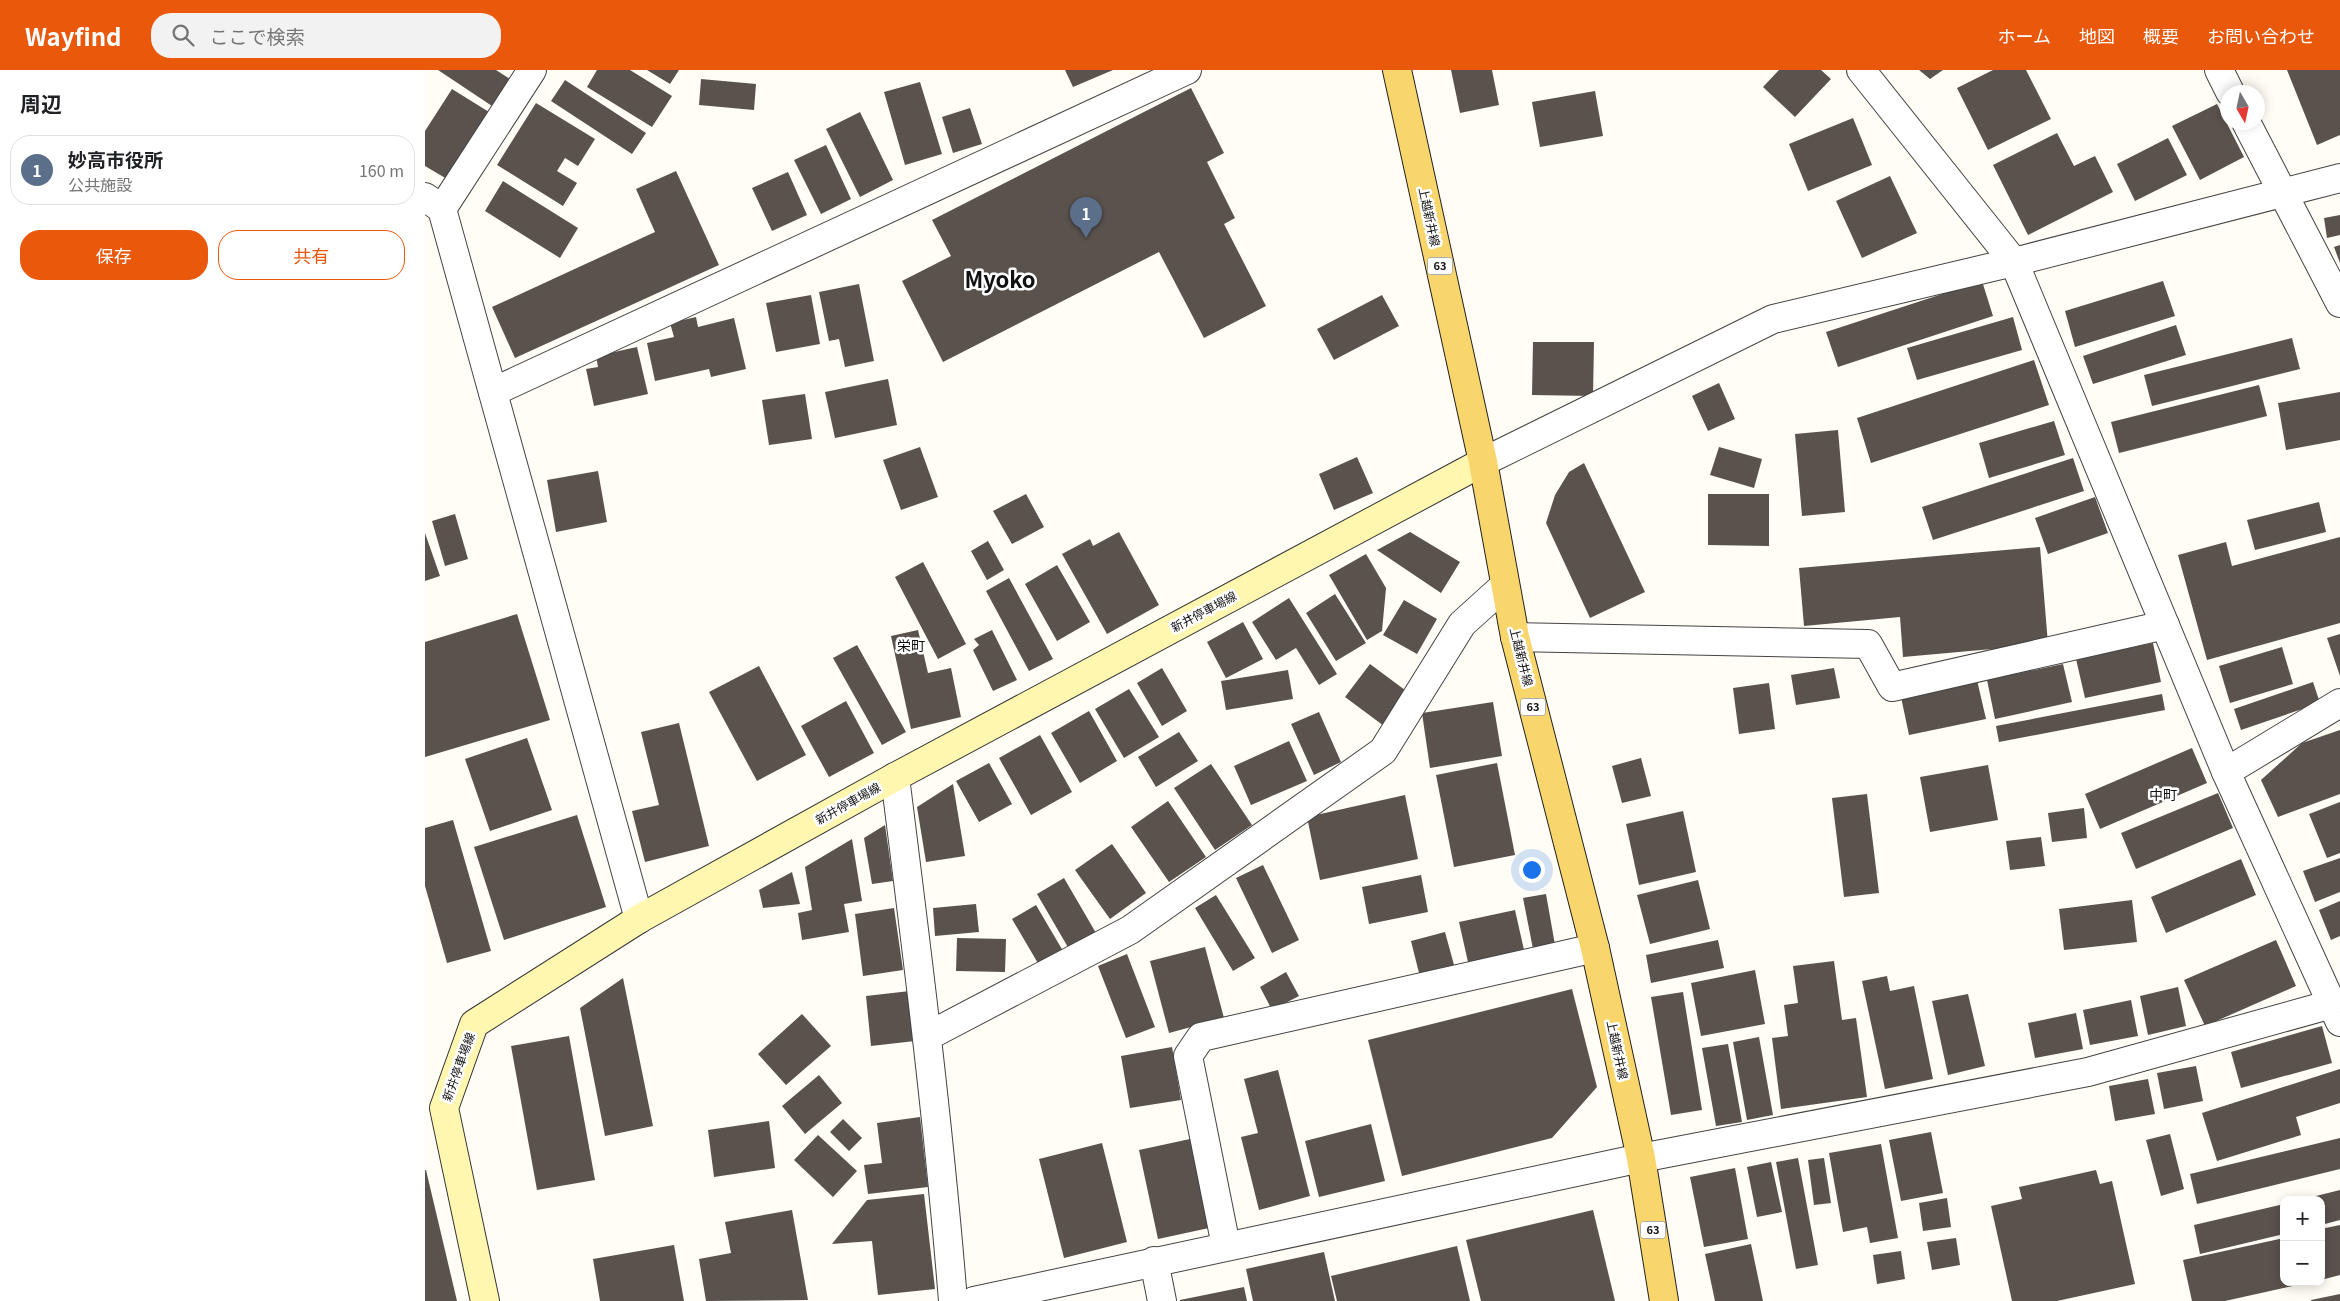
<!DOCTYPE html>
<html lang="ja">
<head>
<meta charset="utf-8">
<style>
	body { margin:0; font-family:Georgia,"Noto Sans JP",serif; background:#f2f2f2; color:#202124 }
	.controls { position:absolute; right:15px; bottom:15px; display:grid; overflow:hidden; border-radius:10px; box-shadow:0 2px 12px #0003 }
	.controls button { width:45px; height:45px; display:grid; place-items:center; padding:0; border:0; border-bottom:1px solid #e0e0e0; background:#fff; color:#202124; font:25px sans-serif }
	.compass { position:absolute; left:1795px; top:15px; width:45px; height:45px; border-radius:50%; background:#fff; box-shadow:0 2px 12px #0003; rotate:171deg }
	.you { position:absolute; left:1106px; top:799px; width:18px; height:18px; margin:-12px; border:4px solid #fff; border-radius:50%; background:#1a73e8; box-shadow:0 0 0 8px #1a73e833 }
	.badge { display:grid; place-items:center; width:32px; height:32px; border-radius:50%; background:#ea580c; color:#fff; font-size:16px; font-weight:700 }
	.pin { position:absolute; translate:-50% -41px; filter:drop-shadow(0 1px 2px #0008) }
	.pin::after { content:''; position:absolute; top:26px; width:18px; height:15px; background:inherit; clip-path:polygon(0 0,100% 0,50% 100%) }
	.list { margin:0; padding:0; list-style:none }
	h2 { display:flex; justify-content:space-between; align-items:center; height:65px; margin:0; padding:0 20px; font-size:21px }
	h2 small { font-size:16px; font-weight:400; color:#757577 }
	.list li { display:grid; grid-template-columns:32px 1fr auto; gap:15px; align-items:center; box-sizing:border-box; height:70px; margin:0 10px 10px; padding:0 10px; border:1px solid #e0e0e0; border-radius:20px }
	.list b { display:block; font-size:19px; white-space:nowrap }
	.list p { margin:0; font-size:16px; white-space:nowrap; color:#757577 }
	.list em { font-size:16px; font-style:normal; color:#757577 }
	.actions { display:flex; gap:10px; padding:15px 20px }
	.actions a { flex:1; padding:11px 0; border:1px solid #ea580c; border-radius:20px; text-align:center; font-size:18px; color:#ea580c }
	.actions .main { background:#ea580c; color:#fff }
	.icon { flex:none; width:28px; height:28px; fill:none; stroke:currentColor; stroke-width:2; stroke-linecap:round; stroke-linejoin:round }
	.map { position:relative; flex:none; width:1915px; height:1231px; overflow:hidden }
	header { display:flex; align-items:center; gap:30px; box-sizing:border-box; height:70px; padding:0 25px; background:#ea580c; color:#fff }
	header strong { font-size:24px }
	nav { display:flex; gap:28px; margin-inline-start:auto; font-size:18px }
	.search { width:350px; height:45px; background:#f2f2f2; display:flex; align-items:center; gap:12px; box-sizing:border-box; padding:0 18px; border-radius:20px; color:#757577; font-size:19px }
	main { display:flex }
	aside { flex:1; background:#fff }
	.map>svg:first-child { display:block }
</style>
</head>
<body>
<header>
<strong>Wayfind</strong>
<div class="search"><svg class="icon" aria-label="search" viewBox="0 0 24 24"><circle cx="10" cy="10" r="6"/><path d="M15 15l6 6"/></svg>ここで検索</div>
<nav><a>ホーム</a><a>地図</a><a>概要</a><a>お問い合わせ</a></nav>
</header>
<main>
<aside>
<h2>周辺<small></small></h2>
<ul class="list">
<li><span class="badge" style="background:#5c6f8a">1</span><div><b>妙高市役所</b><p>公共施設</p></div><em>160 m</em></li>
</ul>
<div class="actions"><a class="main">保存</a><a>共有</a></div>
</aside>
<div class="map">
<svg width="1915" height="1231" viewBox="0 0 1915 1231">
	<rect width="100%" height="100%" fill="#fffdf5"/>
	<!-- building -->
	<path fill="#5a524d" d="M13,0H71L85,9L67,36Z
		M172,0H205L247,26L227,57L162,17Z
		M222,0H254L245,14Z
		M640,0H688L648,17Z
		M1026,0H1067L1074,35L1035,43Z
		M1354,0H1396L1406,9L1370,47L1338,17Z
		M1494,0H1518L1505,9Z
		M1568,0H1601L1626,49L1563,80L1532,18Z
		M1862,0H1915V65L1892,75Z
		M276,9L331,14L329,40L274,35Z
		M140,10L221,63L207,84L126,31Z
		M495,12L517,84L480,95L459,22Z
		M766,18L799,83L782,92L810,148L799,154L841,236L779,268L734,182L518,292L477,211L526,186L507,150Z
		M27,19L64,42L22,109L0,96V61Z
		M1170,21L1178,66L1115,77L1107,32Z
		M111,33L170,69L153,96L140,88L132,101L152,113L138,136L72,95Z
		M1792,34L1819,87L1775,110L1747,56Z
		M545,38L557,74L528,83L517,47Z
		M435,42L468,110L435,127L401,59Z
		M1428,48L1447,95L1383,121L1364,74Z
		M1632,63L1649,96L1670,86L1688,122L1603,165L1568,95Z
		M1743,68L1762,105L1710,131L1692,94Z
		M401,75L426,129L396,144L369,90Z
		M251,101L294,195L90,288L67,237L230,162L211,119Z
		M363,102L382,145L347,161L327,118Z
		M1465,106L1492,163L1437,188L1411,131Z
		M78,111L153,158L135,188L60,141Z
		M1915,145V165L1902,168L1899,148Z
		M1915,175V193L1909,177Z
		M1557,211L1568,246L1413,297L1401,262Z
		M1738,211L1750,246L1650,277L1640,241Z
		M434,214L449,291L420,297L414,269L404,271L394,222Z
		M386,225L395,274L351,282L341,233Z
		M957,225L974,256L909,290L892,259Z
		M271,247L273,257L309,248L321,299L286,307L284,299L230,311L222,273L249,267L245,253Z
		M1588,247L1597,280L1492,310L1482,278Z
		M1751,255L1761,285L1668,314L1658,286Z
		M1867,268L1875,299L1727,336L1719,305Z
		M1108,272H1169L1168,326L1107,325Z
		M212,277L223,324L169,336L161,299L173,297L171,286Z
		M1609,290L1624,335L1446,393L1432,348Z
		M463,309L472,355L410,368L400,322Z
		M1294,313L1310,349L1283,361L1267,326Z
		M1834,315L1842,346L1694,383L1686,352Z
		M1915,322V370L1861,380L1853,333Z
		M380,324L387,369L344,375L337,330Z
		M1629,351L1640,385L1564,408L1554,373Z
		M1413,360L1420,442L1377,446L1370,364Z
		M495,377L513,427L476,440L458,390Z
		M1294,377L1337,389L1329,418L1285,405Z
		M932,387L948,423L909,440L894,404Z
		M1648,388L1659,421L1508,470L1497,437Z
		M1159,393L1220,522L1165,548L1121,453L1130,425L1144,402Z
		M173,401L182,452L131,462L122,410Z
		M601,424L619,457L587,474L568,441Z
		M1283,424H1344V476L1283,475Z
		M1670,427L1683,463L1623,484L1610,448Z
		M1894,432L1901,462L1830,480L1822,450Z
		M30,444L43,489L20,496L7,451Z
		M694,462L734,535L682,564L637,484L665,469L668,476Z
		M985,462L1035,492L1016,523L952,480Z
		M0,463L15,506L0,511Z
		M1915,467V553L1782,590L1753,485L1801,472L1807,496Z
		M563,471L579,500L562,510L546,481Z
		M1615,477L1623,574L1478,587L1475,547L1379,556L1374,498Z
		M941,484L961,518L957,561L942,570L904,505Z
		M498,492L541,574L513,589L470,507Z
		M632,495L665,552L632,571L600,514Z
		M584,508L628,589L604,601L561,521Z
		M910,524L941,573L911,591L881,543Z
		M864,528L912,604L894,615L871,578L851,590L827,552Z
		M979,530L1012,549L992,584L958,565Z
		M92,544L125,650L0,687V572Z
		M818,552L838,589L801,608L782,572Z
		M493,560L503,603L526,598L536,647L486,659L466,566Z
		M567,560L592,610L568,621L548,580L554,575L549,569Z
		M1915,564V606L1902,568Z
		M1728,573L1736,612L1660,628L1651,589Z
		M432,575L481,662L457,675L408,588Z
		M1857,577L1868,614L1805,633L1794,596Z
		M945,594L984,623L959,656L920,627Z
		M1638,594L1647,632L1570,649L1562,610Z
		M334,596L381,685L332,711L284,622Z
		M737,598L762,641L737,656L712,613Z
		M1409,598L1415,628L1371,635L1366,605Z
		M863,600L868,629L801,640L796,611Z
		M1552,610L1561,649L1484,665L1476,627Z
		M1888,612L1895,633L1816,660L1809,639Z
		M1344,613L1350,659L1314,664L1308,618Z
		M704,619L734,667L699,688L670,639Z
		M1737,624L1740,640L1574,672L1571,656Z
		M421,631L449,683L404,707L376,656Z
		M1068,632L1077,686L1005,698L997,643Z
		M664,641L692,691L655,713L626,663Z
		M894,642L916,692L889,705L866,654Z
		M254,653L284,776L220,792L207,741L234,735L216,662Z
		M1915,660V724L1853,747L1836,710L1877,673Z
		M754,662L773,691L731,717L713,687Z
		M615,665L647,722L606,745L574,688Z
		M102,668L127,740L65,761L40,689Z
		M864,671L882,711L826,735L809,696Z
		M1767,678L1782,713L1675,759L1660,724Z
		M1216,688L1226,726L1197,733L1187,696Z
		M564,693L587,734L554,752L531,711Z
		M1072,693L1090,785L1029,797L1011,705Z
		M786,694L827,755L790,780L749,718Z
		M1563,695L1573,750L1505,762L1495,707Z
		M528,714L540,786L501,792L492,737Z
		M1793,723L1808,758L1711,799L1696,763Z
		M1442,724L1454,823L1419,827L1407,728Z
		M980,725L993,789L895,810L882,747Z
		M743,731L781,787L744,812L706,757Z
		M1915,732V783L1902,788L1884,744Z
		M1659,738L1662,768L1627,772L1623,743Z
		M1258,741L1271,802L1214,815L1201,754Z
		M152,745L181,837L79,870L49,777Z
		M28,750L66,881L22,893L0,816V758Z
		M460,755L468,811L447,814L439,768Z
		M1616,767L1620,796L1585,800L1581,771Z
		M427,769L437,831L419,834L424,862L377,870L373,843L387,840L380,797Z
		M687,774L721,823L685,849L650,800Z
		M1915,788V822L1890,832L1878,801Z
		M1816,789L1831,825L1741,863L1726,827Z
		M838,795L874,870L847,883L811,808Z
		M367,802L375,834L338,838L334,820Z
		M996,805L1003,842L944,854L937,817Z
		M639,808L671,863L644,879L612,824Z
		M1273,810L1285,859L1225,874L1212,825Z
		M1121,824L1130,875L1108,879L1098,828Z
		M791,825L830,888L808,901L770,838Z
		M1707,830L1712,872L1639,880L1634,839Z
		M1915,831V866L1906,870L1894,840Z
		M551,834L554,862L510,866L508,838Z
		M611,835L638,881L614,895L587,849Z
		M469,838L478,900L438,906L430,844Z
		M1090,840L1099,880L1043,892L1034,852Z
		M1020,862L1029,895L994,903L986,871Z
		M532,868L581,869L580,902L531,901Z
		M1293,870L1299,898L1226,913L1221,885Z
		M1851,870L1871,916L1780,956L1759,910Z
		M780,877L799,948L744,963L725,891Z
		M702,884L730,957L701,968L673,896Z
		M1409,891L1417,950L1431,948L1442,1027L1356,1039L1347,968L1363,966L1359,935L1373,933L1368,896Z
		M1330,900L1340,954L1276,966L1266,913Z
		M861,902L874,926L847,940L835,917Z
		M1462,906L1465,921L1489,916L1508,1009L1460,1019L1437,911Z
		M198,908L228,1056L180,1066L155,938Z
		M1753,917L1761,956L1723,965L1715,926Z
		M1147,919L1172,1017L1127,1068L977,1106L943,970Z
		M485,921L490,971L446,976L441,926Z
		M1258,922L1277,1040L1246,1045L1226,927Z
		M1543,924L1560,996L1523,1005L1507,931Z
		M1706,930L1713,966L1665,975L1658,940Z
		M1651,943L1658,979L1610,988L1603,953Z
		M377,944L406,976L361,1015L333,984Z
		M1897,956L1907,993L1816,1018L1806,982Z
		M144,966L170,1110L112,1120L86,976Z
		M1334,967L1348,1045L1322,1050L1308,972Z
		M1303,974L1317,1052L1291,1056L1277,978Z
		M747,977L756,1030L705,1038L696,986Z
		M1771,996L1778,1031L1739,1039L1732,1003Z
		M1915,999V1033L1871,1047L1876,1065L1792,1091L1777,1043Z
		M853,1000L885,1126L834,1140L816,1067L833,1063L819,1009Z
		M394,1005L417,1033L380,1064L357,1036Z
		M1723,1009L1730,1044L1690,1051L1684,1016Z
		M495,1047L503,1117L443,1124L439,1095L457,1093L452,1053Z
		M418,1049L437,1068L424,1081L405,1062Z
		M344,1051L350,1098L289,1107L283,1060Z
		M946,1054L960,1111L894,1127L880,1071Z
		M1506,1062L1518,1123L1476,1131L1464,1070Z
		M1745,1064L1759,1119L1736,1126L1721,1070Z
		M393,1065L432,1101L408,1127L369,1090Z
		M1915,1068V1099L1772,1134L1765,1104Z
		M765,1069L784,1158L733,1169L714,1080Z
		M677,1073L702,1172L639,1188L614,1089Z
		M1456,1074L1473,1168L1445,1173L1442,1157L1418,1162L1404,1083Z
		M1373,1088L1393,1195L1371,1199L1351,1092Z
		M1399,1088L1406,1133L1389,1135L1383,1090Z
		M1346,1092L1357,1142L1332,1147L1322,1097Z
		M1310,1098L1323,1169L1279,1177L1265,1107Z
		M0,1100H1L32,1231H0Z
		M1671,1100L1675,1114L1687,1111L1710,1214L1632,1231H1587L1566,1136L1597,1129L1594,1117Z
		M1915,1120V1150L1896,1155V1130L1879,1129Z
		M499,1124L510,1219L453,1225L447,1171L407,1174L442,1130Z
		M1522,1128L1526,1157L1498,1161L1494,1133Z
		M1859,1134V1164L1775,1184L1769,1155Z
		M367,1140L383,1230L281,1231L274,1189L306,1183L300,1152Z
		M1168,1140L1190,1231H1056L1041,1170Z
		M1915,1155V1205L1896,1210V1159Z
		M1531,1168L1535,1195L1507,1200L1502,1172Z
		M1859,1168V1212L1881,1213L1800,1231H1767L1758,1190Z
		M1326,1174L1338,1231H1290L1280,1184Z
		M249,1175L259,1231H175L168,1189Z
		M1032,1176L1045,1231H912L906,1206Z
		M1476,1181L1480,1209L1452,1214L1448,1185Z
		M899,1182L910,1231H828L821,1199Z
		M819,1217L822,1231H755V1230Z
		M1915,1224V1231H1886V1230Z"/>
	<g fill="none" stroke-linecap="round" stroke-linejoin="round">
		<defs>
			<path id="minor" d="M1794,0L1805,22
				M1821,52L1915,233
				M17,139L107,0
				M68,322L762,0
				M1090,567L1443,574L1467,617L1740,555
				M1801,702L1915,633
				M470,707C492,882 514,1056 528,1231
				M503,966L705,860L958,681L1037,554L1079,516
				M801,1176L763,986L776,967L1170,878
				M729,1191L737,1231"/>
			<path id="tertiary" d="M1436,0L1589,192L1801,702L1915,952
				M0,127L17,139L214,849
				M1058,392L1348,249L1589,192L1915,108
				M549,1231L1216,1088L1663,1002L1907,934"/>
			<path id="secondary" d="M60,1231L19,1038L49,954L214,849L470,707L1058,392"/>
			<path id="primary" d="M972,0L1058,392L1090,567L1170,878L1216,1088L1239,1231"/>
		</defs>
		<!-- minor casing -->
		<use href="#minor" stroke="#444" stroke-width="30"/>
		<!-- tertiary casing -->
		<use href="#tertiary" stroke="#444" stroke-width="30"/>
		<!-- secondary casing -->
		<use href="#secondary" stroke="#333" stroke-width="30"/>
		<!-- primary casing -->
		<use href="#primary" stroke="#222" stroke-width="30"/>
		<!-- minor -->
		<use href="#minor" stroke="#fff" stroke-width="28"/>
		<!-- tertiary -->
		<use href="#tertiary" stroke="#fff" stroke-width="28"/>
		<!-- secondary -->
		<use href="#secondary" stroke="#fff6b0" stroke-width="28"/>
		<!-- primary -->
		<use href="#primary" stroke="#f9d66b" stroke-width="28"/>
	</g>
	<g text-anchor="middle" stroke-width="5" stroke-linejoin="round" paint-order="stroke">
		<!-- shield labels -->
		<g fill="#fff" stroke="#585858" stroke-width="1">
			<rect x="1002.5" y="187.5" width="25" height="17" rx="4"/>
			<rect x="1095.5" y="628.5" width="25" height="17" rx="4"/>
			<rect x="1215.5" y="1151.5" width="25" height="17" rx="4"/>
		</g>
		<g font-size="11" font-weight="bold" fill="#111">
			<text x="1015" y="200">63</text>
			<text x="1108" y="641">63</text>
			<text x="1228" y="1164">63</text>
		</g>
		<!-- street labels -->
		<g font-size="12" fill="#111" stroke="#fff">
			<text transform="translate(1004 147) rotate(78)" y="4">上越新井線</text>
			<text transform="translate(779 542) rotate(-28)" y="4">新井停車場線</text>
			<text transform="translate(1096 587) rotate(76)" y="4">上越新井線</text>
			<text transform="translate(423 734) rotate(-29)" y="4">新井停車場線</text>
			<text transform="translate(1192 980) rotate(78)" y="4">上越新井線</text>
			<text transform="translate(34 997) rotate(-70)" y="4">新井停車場線</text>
		</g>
		<!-- neighbourhood labels -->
		<g font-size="14" fill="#111" stroke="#fff">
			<text x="486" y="581">栄町</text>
			<text x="1738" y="730">中町</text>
		</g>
		<!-- town labels -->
		<g font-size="22" font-weight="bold" fill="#111" stroke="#fff">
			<text x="575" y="218">Myoko</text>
		</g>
	</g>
</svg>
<div class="controls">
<button>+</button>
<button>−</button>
</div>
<svg class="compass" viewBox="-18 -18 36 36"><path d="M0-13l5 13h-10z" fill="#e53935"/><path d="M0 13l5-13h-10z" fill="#757577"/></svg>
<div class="you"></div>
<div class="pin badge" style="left:661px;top:168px;background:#5c6f8a">1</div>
</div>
</main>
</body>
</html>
